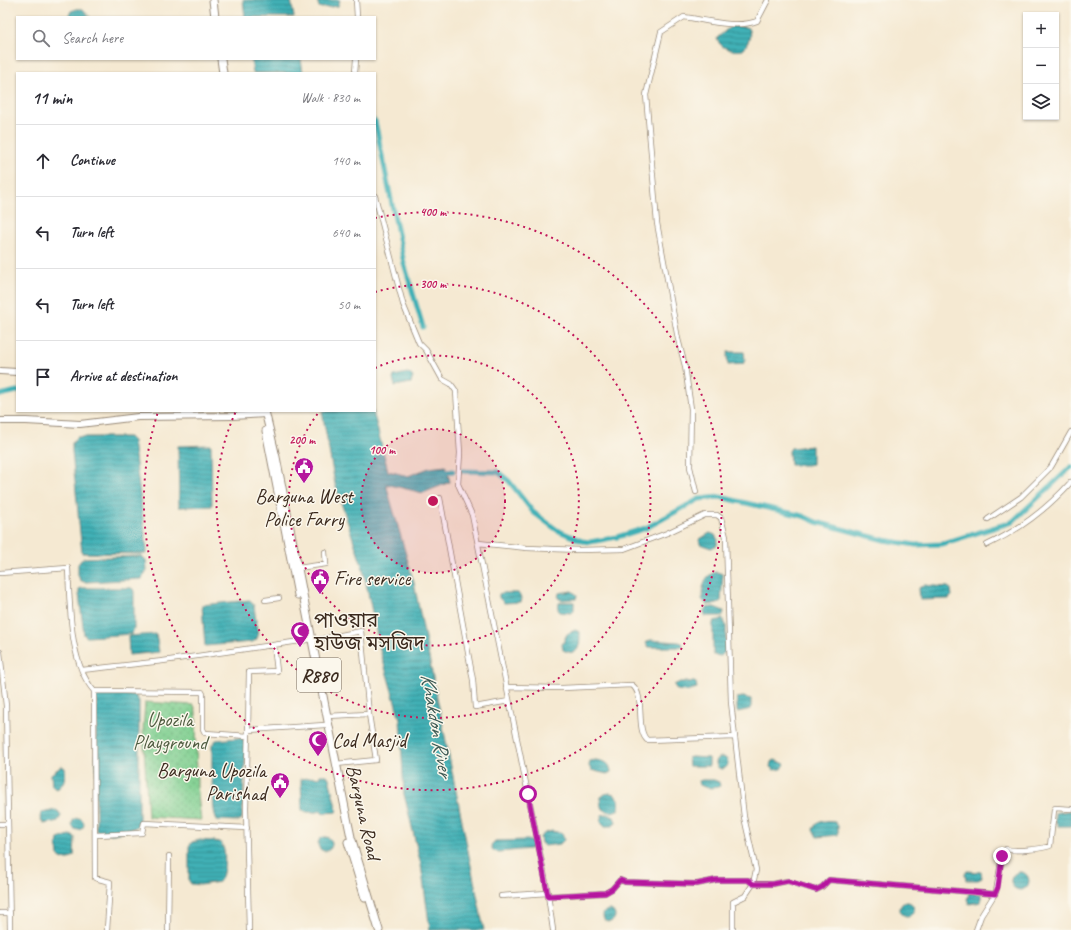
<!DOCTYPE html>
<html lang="en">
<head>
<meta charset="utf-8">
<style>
	body { margin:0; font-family:Caveat,"Noto Sans Bengali",sans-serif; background:#f7f7f7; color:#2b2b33 }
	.controls { position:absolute; right:12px; top:12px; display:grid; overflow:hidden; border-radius:0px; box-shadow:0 1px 3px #0004 }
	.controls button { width:36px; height:36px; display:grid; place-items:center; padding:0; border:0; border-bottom:1px solid #e1e1e2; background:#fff; color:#2b2b33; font:20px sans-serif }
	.stop { position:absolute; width:12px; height:12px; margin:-9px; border:3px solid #b5179e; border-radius:50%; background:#fff }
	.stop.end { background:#b5179e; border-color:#fff; box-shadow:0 1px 4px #0008 }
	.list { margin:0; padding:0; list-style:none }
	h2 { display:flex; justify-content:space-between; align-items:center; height:52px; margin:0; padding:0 16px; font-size:17px }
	h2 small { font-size:13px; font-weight:400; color:#7c7c81 }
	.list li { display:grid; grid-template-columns:26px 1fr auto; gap:12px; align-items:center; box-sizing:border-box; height:72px; padding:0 16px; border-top:1px solid #e1e1e2 }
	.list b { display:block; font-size:15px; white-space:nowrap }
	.list em { font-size:13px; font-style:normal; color:#7c7c81 }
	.icon { flex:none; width:22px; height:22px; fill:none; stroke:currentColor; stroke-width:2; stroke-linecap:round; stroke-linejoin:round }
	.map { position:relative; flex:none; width:1071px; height:930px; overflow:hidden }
	.search { position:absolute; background:#fff; box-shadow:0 1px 3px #0004; left:16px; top:16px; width:360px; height:44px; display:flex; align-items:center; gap:10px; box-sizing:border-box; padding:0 14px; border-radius:0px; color:#7c7c81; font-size:15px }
	.panel { position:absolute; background:#fff; box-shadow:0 1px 3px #0004; left:16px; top:72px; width:360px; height:340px; border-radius:0px }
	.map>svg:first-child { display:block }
</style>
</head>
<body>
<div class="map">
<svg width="1071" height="930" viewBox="0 0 1071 930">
	<defs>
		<pattern id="park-dots" width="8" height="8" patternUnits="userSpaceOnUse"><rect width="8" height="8" fill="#7fcf90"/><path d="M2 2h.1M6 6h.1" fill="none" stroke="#69a875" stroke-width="1.8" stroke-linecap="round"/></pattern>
		<pattern id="water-rules" width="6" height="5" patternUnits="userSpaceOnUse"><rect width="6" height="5" fill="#3fb0b6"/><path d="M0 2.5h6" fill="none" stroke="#368f93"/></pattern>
	</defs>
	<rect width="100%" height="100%" fill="#fbf7ec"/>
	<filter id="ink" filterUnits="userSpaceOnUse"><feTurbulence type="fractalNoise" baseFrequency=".025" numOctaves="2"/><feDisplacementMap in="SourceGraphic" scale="8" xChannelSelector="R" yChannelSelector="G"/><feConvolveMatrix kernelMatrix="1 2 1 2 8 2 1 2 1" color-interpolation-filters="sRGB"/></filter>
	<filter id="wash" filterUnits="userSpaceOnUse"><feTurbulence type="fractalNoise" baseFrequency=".012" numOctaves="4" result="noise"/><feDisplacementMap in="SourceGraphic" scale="16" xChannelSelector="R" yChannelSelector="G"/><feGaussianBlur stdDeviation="0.9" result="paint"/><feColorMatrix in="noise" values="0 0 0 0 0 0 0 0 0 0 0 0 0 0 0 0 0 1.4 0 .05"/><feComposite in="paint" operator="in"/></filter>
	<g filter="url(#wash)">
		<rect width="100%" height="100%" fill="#f5e9d2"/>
		<!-- park -->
		<path fill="url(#park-dots)" stroke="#5d7c57" d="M145,702L194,705L196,711L197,787L201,820L148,817L143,730Z"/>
		<!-- water -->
		<path fill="url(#water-rules)" stroke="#3d6d6a" d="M243,0H291L294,17H245Z
			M317,0H340L338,6L322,8L319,7Z
			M77,9H83L90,17H68L71,11Z
			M731,26L747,27C753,34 748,45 742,50C732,52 719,48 717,38Z
			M251,59H301L303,73H253Z
			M728,352H744L745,360L743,364L728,365L727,355Z
			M407,373L410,374L413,377L411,383L395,386L393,379L394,376Z
			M322,411H373L388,471L408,476L429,468L446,466L450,482L423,493L386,484L414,583L484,930H430L421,865L404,794L400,719L380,650L363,569L335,484Z
			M77,437H129L133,441L147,550L146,554L82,553L72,451V443Z
			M211,445L212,506L179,507L178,446Z
			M812,446V464L807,465H790L789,451L791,448Z
			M710,533L715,535L718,540L717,545L711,548L700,544V539Z
			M141,556L146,560L147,570L142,579L84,582L80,580L78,575V564L83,558Z
			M716,572L723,574L721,601L715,604L707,605L702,599C703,587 703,576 716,572Z
			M924,585L948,587L951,589L952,596L949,599L920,600L919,588Z
			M82,588H131L134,590V628L132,634L87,637L84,635L79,594V589Z
			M572,591L577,595L576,599L561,600L558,598L559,593Z
			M502,593H518L522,599L521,602L504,603L499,598V594Z
			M250,600L254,606L258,636L256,640L252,642L205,646L202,605Z
			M562,602H574V611L571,613L560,612L558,610L559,603Z
			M714,607L724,611L723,616H705L704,610L706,608Z
			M723,619L726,625V651L721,656L714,655L713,653V623L714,621Z
			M575,630L580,632C580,644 580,658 563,650L562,645L567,634Z
			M156,634L159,652L129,655L128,636Z
			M650,640L679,642L682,643L683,647H649L646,644L647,642Z
			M680,682H694L696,683L697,688L687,691L677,690L674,685Z
			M103,694L135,695L139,701V822L136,827C127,832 106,838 96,831V699L98,695Z
			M737,698L743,697L751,699V709L737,712Z
			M239,738L244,740L246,743L242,818L239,821L217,820C211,813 212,757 212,745L216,740Z
			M716 763a6 6 0 1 1 12 0a6 6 0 1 1-12 0Z
			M691,757L709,758V766H689L688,758Z
			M596,760C605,762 610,762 611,772L607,774L591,770L589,766L590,761Z
			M775,760L785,764L782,769L774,770L770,767L771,762Z
			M62,766L65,768C66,775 64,787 56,789L52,786L51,774Z
			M320,775H327L329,778L337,811L336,812L323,813L321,810L318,812H306L302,810L301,779L314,777L319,778Z
			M702,780H714L719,782L720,786C715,789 703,788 699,784V781Z
			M610,793L614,794L619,800V809C612,813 607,813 601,807L600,798L605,794Z
			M56,810L59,812L61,816L58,821L44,824L40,818L41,813Z
			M1071,810V826H1058L1055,822V813Z
			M607,814L614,817L616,822L613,826H605L600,821L602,815Z
			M72 824a6 6 0 1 1 12 0a6 6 0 1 1-12 0Z
			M824,821L835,822L838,826V835L817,837L813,829L817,823Z
			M552,831L562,833L564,840L560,844L544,846L541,843L540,837L545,833Z
			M70,835L75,837L74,856L69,859H63L58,856L57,846L58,839Z
			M318 844a7 7 0 1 1 14 0a7 7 0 1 1-14 0Z
			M200,840C205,841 214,840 219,842C228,846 225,876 219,882L200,885L191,884L189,881V846L192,842Z
			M528,840L533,842L534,846L530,849L498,852L493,851L491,845L495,841Z
			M967,871L981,872L982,878L978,880H966L965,874Z
			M1011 881a9 9 0 1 1 18 0a9 9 0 1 1-18 0Z
			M969,893L981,894V902L969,904L967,899Z
			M900 909a7 7 0 1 1 14 0a7 7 0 1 1-14 0Z
			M603 916a6 6 0 1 1 12 0a6 6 0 1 1-12 0Z"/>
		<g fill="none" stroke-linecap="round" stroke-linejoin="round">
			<!-- canal -->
			<path stroke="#3fb0b6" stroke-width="5" d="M375,121L404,263L423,327
				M0,395L17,391
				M462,471L498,472L509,481L533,512L557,530L582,541L590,542L617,537L646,528L699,499L720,497L803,516L816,522L884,540L916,545L941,544L1012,522L1071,467
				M441,473L453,471"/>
		</g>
	</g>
	<g filter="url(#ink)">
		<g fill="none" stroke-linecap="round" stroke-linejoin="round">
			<defs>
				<path id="street" d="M356,0L357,17
					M355,73L356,59
					M375,196L403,304L419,343L426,350L442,379L451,384L456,391L460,453L458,484L472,515L547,888L553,930
					M696,492L690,467L691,409L685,366L678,339L657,223L646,95L661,32L684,17C706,20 736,29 757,21L768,0
					M440,498L473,680L475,707L509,701
					M988,519L1021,497L1051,467L1071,432
					M478,543L527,548L579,550L624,549L667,533L705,515H717L721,518L726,537L731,702L744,817L756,870L753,884L745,896L733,902V930
					M987,545C1019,530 1047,509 1071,482
					M298,568L326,564L325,552
					M0,573L68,568C70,604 69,663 94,691L202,692L203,694V729L205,733L248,736
					M265,600L279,598
					M312,641L361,631L369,714L327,716
					M0,652L6,706L10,930
					M82,670L163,661L307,640
					M506,687L562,688L632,685C646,695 635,729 647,740L735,737
					M94,691L95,878L110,882L107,930
					M248,730L249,672L277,671L274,645
					M336,764L376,760L369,714
					M0,824H8
					M96,835L142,833L144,823L247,828
					M501,896L548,893
					M548,896L605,893L612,889L620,880L625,882L697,884L716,880H748L753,884H773L787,881L816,890L822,887L829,880L995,894
					M0,913H10
					M168,930L169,856
					M249,930L246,808L248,730L325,725
					M976,930L981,916L996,892L1002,856L1006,849C1015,852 1040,849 1050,846L1054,810L1055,808L1071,809"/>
				<path id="secondary" d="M0,371L17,372
					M0,421H26L80,424L138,417L233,416L266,414"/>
				<path id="primary" d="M213,0L215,17
					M221,59L223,73
					M265,411L276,457L346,813L351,837L379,930
					M266,431L298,595
					M348,842L365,898"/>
			</defs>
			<!-- street casing -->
			<use href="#street" stroke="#988a78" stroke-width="6"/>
			<!-- secondary casing -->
			<use href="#secondary" stroke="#988a78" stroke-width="8"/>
			<!-- primary casing -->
			<use href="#primary" stroke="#988a78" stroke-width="9"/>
			<!-- street -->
			<use href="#street" stroke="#fff" stroke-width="4.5"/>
			<!-- secondary -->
			<use href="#secondary" stroke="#fff" stroke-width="6"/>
			<!-- primary -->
			<use href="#primary" stroke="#fff" stroke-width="7"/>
		</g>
	</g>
	<g fill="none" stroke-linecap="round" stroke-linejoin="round" filter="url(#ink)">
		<!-- route -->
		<path stroke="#b5179e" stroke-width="5" d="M528,794L548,896L605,893L612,889L620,880L625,882L697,884L716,880H748L753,884H773L788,881L816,890L822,887L829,880L995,894L998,887L1002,856"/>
	</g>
	<!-- distance rings -->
	<circle cx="433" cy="501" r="72" fill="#c2185b" fill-opacity=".12"/>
	<g fill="none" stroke="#c2185b" stroke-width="2" stroke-dasharray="2 4">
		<circle cx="433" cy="501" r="72"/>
		<path d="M375 368A145 145 0 1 1 319 412"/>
		<path d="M375 292A217 217 0 1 1 236 411"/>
		<path d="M375 218A289 289 0 1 1 158 412"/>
	</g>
	<!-- icons -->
	<defs>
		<symbol id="civic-pin" viewBox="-11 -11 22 30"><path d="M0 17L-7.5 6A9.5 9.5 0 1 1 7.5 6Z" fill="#b5179e" stroke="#fbf7ec"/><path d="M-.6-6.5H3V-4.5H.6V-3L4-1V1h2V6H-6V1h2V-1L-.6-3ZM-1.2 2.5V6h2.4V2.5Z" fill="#fff"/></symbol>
		<symbol id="mosque-pin" viewBox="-11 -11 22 30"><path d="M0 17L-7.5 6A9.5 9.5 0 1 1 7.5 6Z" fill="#b5179e" stroke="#fbf7ec"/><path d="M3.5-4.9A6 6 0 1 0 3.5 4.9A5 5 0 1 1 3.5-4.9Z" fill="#fff"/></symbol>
	</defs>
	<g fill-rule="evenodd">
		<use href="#civic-pin" x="293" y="456" width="22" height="30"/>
		<use href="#civic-pin" x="309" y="567" width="22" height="30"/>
		<use href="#mosque-pin" x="289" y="620" width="22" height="30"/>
		<use href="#mosque-pin" x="307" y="729" width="22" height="30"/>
		<use href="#civic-pin" x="269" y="771" width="22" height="30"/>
	</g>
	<g text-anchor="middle" stroke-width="3" stroke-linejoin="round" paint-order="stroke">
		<!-- shield labels -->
		<rect fill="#fbf7ec" stroke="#75685c" stroke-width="1" x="297" y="658" width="44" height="34" rx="3"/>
		<g font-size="19" font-weight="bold" fill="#3b2a1e">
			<text x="319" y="682">R880</text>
		</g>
		<!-- poi labels -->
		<g font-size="20" fill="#3b2a1e" stroke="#fbf7ec" text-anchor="start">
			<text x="304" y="503" text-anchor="middle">Barguna West<tspan x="304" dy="23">Police Farry</tspan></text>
			<text x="334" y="585">Fire service</text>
			<text x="314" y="627">পাওয়ার<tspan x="314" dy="23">হাউজ মসজিদ</tspan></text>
			<text x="332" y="747">Cod Masjid</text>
			<text x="266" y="777" text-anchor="end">Barguna Upozila<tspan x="266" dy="23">Parishad</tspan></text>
		</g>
		<!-- park labels -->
		<g font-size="20" fill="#4f5c40" stroke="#fbf7ec">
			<text x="170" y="726">Upozila<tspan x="170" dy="23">Playground</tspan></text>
		</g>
		<!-- street labels -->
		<g font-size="20" fill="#3b2a1e" stroke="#fbf7ec">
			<text transform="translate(364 812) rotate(77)" y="7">Barguna Road</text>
		</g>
		<!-- water labels -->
		<g font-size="21" font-style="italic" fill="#3c5953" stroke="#fbf7ec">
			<text transform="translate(437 725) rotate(80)" y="7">Khakdon River</text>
		</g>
	</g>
	<circle cx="433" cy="501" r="6" fill="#c2185b" stroke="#fbf7ec" stroke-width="2"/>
	<g font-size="12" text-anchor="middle" font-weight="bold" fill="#c2185b" stroke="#fbf7ec" stroke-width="3" stroke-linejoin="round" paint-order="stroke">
		<text x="433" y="216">400 m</text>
		<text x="433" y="288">300 m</text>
		<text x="302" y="444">200 m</text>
		<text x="382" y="454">100 m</text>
	</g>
</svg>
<div class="controls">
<button>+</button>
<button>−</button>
<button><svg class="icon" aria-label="layers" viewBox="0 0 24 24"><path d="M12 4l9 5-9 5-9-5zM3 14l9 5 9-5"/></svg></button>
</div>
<div class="stop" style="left:528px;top:794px"></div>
<div class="stop end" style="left:1002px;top:856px"></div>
<div class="search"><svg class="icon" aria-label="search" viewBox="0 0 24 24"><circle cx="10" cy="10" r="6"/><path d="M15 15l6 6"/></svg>Search here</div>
<section class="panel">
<h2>11 min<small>Walk · 830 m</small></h2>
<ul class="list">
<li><svg class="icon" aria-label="ahead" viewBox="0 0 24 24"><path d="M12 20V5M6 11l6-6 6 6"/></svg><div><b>Continue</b></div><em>140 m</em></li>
<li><svg class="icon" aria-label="left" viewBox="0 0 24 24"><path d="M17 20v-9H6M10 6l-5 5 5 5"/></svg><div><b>Turn left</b></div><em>640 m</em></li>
<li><svg class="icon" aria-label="left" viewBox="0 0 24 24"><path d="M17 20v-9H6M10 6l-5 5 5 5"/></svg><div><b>Turn left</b></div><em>50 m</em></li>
<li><svg class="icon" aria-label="arrive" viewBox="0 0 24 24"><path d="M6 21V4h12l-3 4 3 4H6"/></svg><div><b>Arrive at destination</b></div></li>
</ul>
</section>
</div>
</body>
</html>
